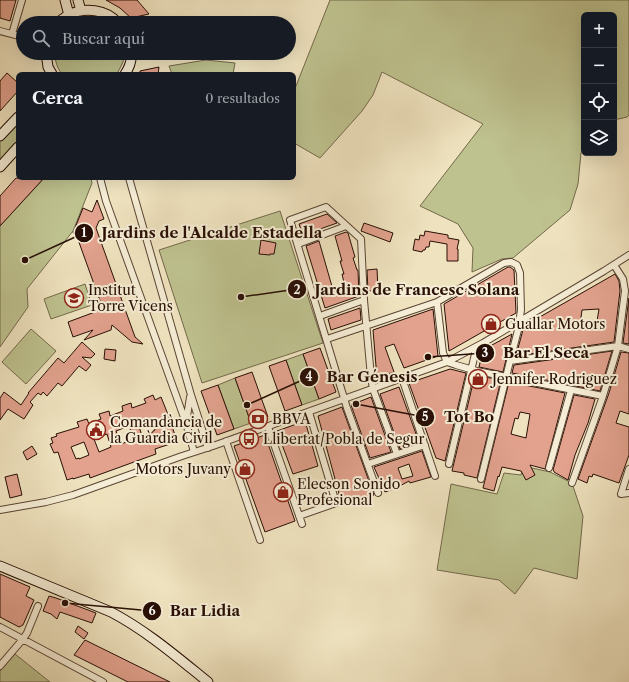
<!DOCTYPE html>
<html lang="es">
<head>
<meta charset="utf-8">
<style>
	body { margin:0; font-family:"Libre Caslon Text",serif; background:#20242c; color:#f1f3f6 }
	.controls { position:absolute; right:12px; top:12px; display:grid; overflow:hidden; border-radius:6px; box-shadow:0 4px 16px #0002 }
	.controls button { width:36px; height:36px; display:grid; place-items:center; padding:0; border:0; border-bottom:1px solid #363941; background:#171b24; color:#f1f3f6; font:20px sans-serif }
	.list { margin:0; padding:0; list-style:none }
	h2 { display:flex; justify-content:space-between; align-items:center; height:52px; margin:0; padding:0 16px; font-size:17px }
	h2 small { font-size:13px; font-weight:400; color:#9ea1a6 }
	.icon { flex:none; width:22px; height:22px; fill:none; stroke:currentColor; stroke-width:2; stroke-linecap:round; stroke-linejoin:round }
	.map { position:relative; flex:none; width:629px; height:682px; overflow:hidden }
	.search { position:absolute; background:#171b24; box-shadow:0 4px 16px #0002; left:16px; top:16px; width:280px; height:44px; display:flex; align-items:center; gap:10px; box-sizing:border-box; padding:0 14px; border-radius:22px; color:#9ea1a6; font-size:15px }
	.panel { position:absolute; background:#171b24; box-shadow:0 4px 16px #0002; left:16px; top:72px; width:280px; height:108px; border-radius:6px }
	.map>svg:first-child { display:block }
</style>
</head>
<body>
<div class="map">
<svg width="629" height="682" viewBox="0 0 629 682">
	<rect width="100%" height="100%" fill="#efe3bf"/>
	<filter id="stains"><feTurbulence type="fractalNoise" baseFrequency=".005" numOctaves="4"/><feColorMatrix values="0 0 0 0 .2 0 0 0 0 .09 0 0 0 0 .02 0 0 0 .5 -.17"/></filter>
	<radialGradient id="worn" r=".72"><stop offset=".6" stop-color="#630" stop-opacity="0"/><stop offset="1" stop-color="#630" stop-opacity=".3"/></radialGradient>
	<!-- green -->
	<path fill="#bec28f" stroke="#73684a" d="M330,0H629V115L627,117L614,120V15H584V149L581,153L578,184L570,210L513,258L502,259L472,272L473,248L458,224L420,206L483,124L382,72L373,95L362,111L320,158L294,143V91Z
		M55,53H124L123,62L117,74H62C57,68 55,61 55,53Z
		M206,60L235,63L233,74H172L169,66Z
		M18,121V142L0,162V141Z
		M44,178H91L92,183L73,231L27,289L28,307L0,347V226Z
		M280,211L323,343L202,383L159,250Z
		M85,284L92,305L51,319L44,299Z
		M31,329L56,351L26,384L2,362Z
		M303,354L319,399L302,405L286,360Z
		M235,378L251,423L234,429L218,385Z
		M523,466L550,472L572,483L583,516L577,579L534,568L515,594L499,580L437,570L451,484L497,494L504,473L521,475Z
		M15,654L50,682H0V671Z"/>
	<!-- building -->
	<path fill="#e2a28e" stroke="#280f05" fill-rule="evenodd" d="M0,0H16L10,21L0,18Z
		M106,0H137L149,14L131,18L120,8Z
		M159,67L158,74H140V71Z
		M7,73L18,83V91L0,111V81Z
		M16,178H44L0,226V196Z
		M97,200L104,219L99,221L96,228L135,337L143,344L132,342L112,325L111,330L84,340L93,330L73,337L68,322L103,309L76,234L73,233L83,208L92,212Z
		M327,214L337,223L303,235L299,224Z
		M364,223L393,233L390,242L361,231Z
		M425,231L448,235V238L459,240L457,249H458V261H447V244L430,241L429,247H426L425,250H423L422,252L413,250L415,239L419,240L420,235L424,236Z
		M346,232L348,233L355,257L353,258L357,270H358L359,296L325,308L306,246L319,241L333,290L345,287L342,274H344L340,261H342L335,236Z
		M261,240L276,243L274,254H270V255L259,254Z
		M508,267H510L514,270L516,313L449,351L444,304Z
		M377,269L378,290L368,291L367,270Z
		M615,274L619,281L620,291L614,342L516,356L524,326ZM599,309L596,327L580,325L582,310Z
		M629,298V344L623,343Z
		M360,308L361,320L331,330L328,319Z
		M433,309L438,356L404,368L394,344L385,347L394,372L377,378L373,330Z
		M512,334L503,372L479,367L483,350Z
		M82,342L95,354L91,358L82,357L91,365L86,371L79,366L62,386L58,383L47,396L43,392L41,395L38,393L30,402L33,405L24,419L8,409L0,420V398L4,392L21,405L29,393H28L58,358L64,363Z
		M320,348L336,392L319,399L303,354Z
		M105,349L116,350L115,361L104,359Z
		M612,351L600,391L512,373L514,365Z
		M621,352L629,353V414L620,411L616,423L629,427V455L619,483L593,474L592,477L589,476L587,483L578,479L609,393Z
		M286,360L302,405L285,411L269,366Z
		M450,369L466,373L445,461L436,458L409,383Z
		M252,372L268,417L251,423L235,378Z
		M475,375L501,380L477,478L464,475V473L452,471Z
		M509,382L565,393L545,469L530,465L535,475L526,480L521,471L502,467L499,477L498,476L494,491L483,488ZM520,412L530,414L526,438L511,434L515,418L518,419Z
		M218,385L234,429L217,435L201,391Z
		M399,387L419,442L400,449L380,394Z
		M153,395L155,400L161,397L167,412L175,435L168,437L170,444L155,449L156,454L90,478L89,474L73,479V478L67,480L58,452L54,453L50,444L53,443L51,438L57,436L56,434L79,427L77,422L87,419L89,424L101,419L99,414L109,411L110,416L123,411L122,406L131,403L132,408L146,403L144,399ZM151,418L155,430L153,431V432L142,436L138,423ZM129,426L134,439L121,444L116,431ZM107,434L111,447L99,452L94,439ZM84,442L89,455L79,459V458L76,459L71,447Z
		M574,395L595,399L588,423L575,455L568,480L554,472V471L553,470Z
		M371,397L391,452L370,458L351,405Z
		M342,407L374,495L342,505L318,416Z
		M305,421L318,466L293,474L277,431Z
		M265,435L295,521L265,532L234,446Z
		M32,446L37,454L27,460L23,452Z
		M422,451L431,477L410,483L409,481L396,488L385,492L374,467ZM409,464L413,476L402,479L398,468Z
		M17,474L22,495L10,498L5,477Z
		M0,574L30,587L26,596L34,600L23,625L19,627L0,617Z
		M49,596L56,598L96,613L92,623L60,612L57,619L51,614L43,611Z
		M78,626L88,633L84,639L75,632Z
		M85,640L170,682H128L74,655Z"/>
	<g fill="none" stroke-linecap="round" stroke-linejoin="round">
		<defs>
			<path id="street" d="M0,31L23,37
				M12,34L22,0
				M131,56L157,53
				M100,178L106,201L186,423
				M129,178L191,395L208,448
				M298,244L346,226
				M437,302L443,353L447,362L456,365L477,371L603,396
				M320,316L364,300
				M327,339L437,302L504,263L511,262L517,265L520,273L521,310L518,330L510,361L481,479
				M510,361L618,346L629,349
				M402,378L435,476
				M190,397L186,423L194,452
				M268,427L302,524
				M226,441L260,540
				M368,464L425,445
				M449,464L475,354V348
				M549,468L571,390
				M629,469L621,494L629,493
				M572,483L603,396L618,346L625,291L623,279L614,265
				M378,493L347,408L290,220L326,207L361,239L364,300L371,377L373,389L397,454
				M0,510L46,502L73,495L182,456L213,446L447,362L483,343L604,271L629,255
				M299,516L336,503L309,412
				M0,627L103,682
				M0,666L23,639L27,633L38,606"/>
			<path id="secondary" d="M65,0L69,15
				M78,0L81,11
				M58,23C61,20 65,17 68,15C85,7 106,9 118,23
				M46,53L48,67L52,74
				M125,74C129,68 132,60 131,53
				M0,136L18,117
				M0,167L18,147
				M0,566L111,612C147,631 177,657 208,682"/>
		</defs>
		<!-- street casing -->
		<use href="#street" stroke="#5a4434" stroke-width="8"/>
		<!-- secondary casing -->
		<use href="#secondary" stroke="#280f05" stroke-width="11"/>
		<!-- street -->
		<use href="#street" stroke="#f5edd5" stroke-width="6"/>
		<!-- secondary -->
		<use href="#secondary" stroke="#f5edd5" stroke-width="9"/>
	</g>
	<!-- icons -->
	<defs>
		<symbol id="school-ring" viewBox="-11 -11 22 22"><circle r="9.5" fill="#f5edd5" stroke="#8f2418" stroke-width="1.5"/><path d="M0-5L7-2L0 1L-7-2ZM-4 1L0 2.5L4 1V4Q0 6-4 4Z" fill="#8f2418"/></symbol>
		<symbol id="shop-ring" viewBox="-11 -11 22 22"><circle r="9.5" fill="#f5edd5" stroke="#8f2418" stroke-width="1.5"/><path d="M-5-2.5h2.3a2.7 3.5 0 0 1 5.4 0H5L5.5 6h-11ZM-1.5-2.5h3a1.5 2.3 0 0 0-3 0Z" fill="#8f2418"/></symbol>
		<symbol id="bank-ring" viewBox="-11 -11 22 22"><circle r="9.5" fill="#f5edd5" stroke="#8f2418" stroke-width="1.5"/><path d="M-6-4H6V4H-6ZM0-2.3a2.3 2.3 0 1 0 0 4.6a2.3 2.3 0 1 0 0-4.6Z" fill="#8f2418"/></symbol>
		<symbol id="civic-ring" viewBox="-11 -11 22 22"><circle r="9.5" fill="#f5edd5" stroke="#8f2418" stroke-width="1.5"/><path d="M-.6-6.5H3V-4.5H.6V-3L4-1V1h2V6H-6V1h2V-1L-.6-3ZM-1.2 2.5V6h2.4V2.5Z" fill="#8f2418"/></symbol>
		<symbol id="bus-ring" viewBox="-11 -11 22 22"><circle r="9.5" fill="#f5edd5" stroke="#8f2418" stroke-width="1.5"/><path d="M-5-6H5V4H4V6H2V4H-2V6H-4V4H-5ZM-3.5-4V0h7V-4ZM-3.5 1.2v1.5H-2V1.2ZM2 1.2v1.5H3.5V1.2Z" fill="#8f2418"/></symbol>
	</defs>
	<g fill-rule="evenodd">
		<use href="#school-ring" x="63" y="287" width="22" height="22"/>
		<use href="#shop-ring" x="480" y="313" width="22" height="22"/>
		<use href="#shop-ring" x="467" y="368" width="22" height="22"/>
		<use href="#bank-ring" x="247" y="408" width="22" height="22"/>
		<use href="#civic-ring" x="85" y="419" width="22" height="22"/>
		<use href="#bus-ring" x="238" y="428" width="22" height="22"/>
		<use href="#shop-ring" x="234" y="458" width="22" height="22"/>
		<use href="#shop-ring" x="272" y="481" width="22" height="22"/>
	</g>
	<g text-anchor="middle" stroke-width="4" stroke-linejoin="round" paint-order="stroke">
		<!-- poi labels -->
		<g font-size="14" fill="#280f05" stroke="#f5edd5" text-anchor="start">
			<text x="88" y="295">Institut<tspan x="88" dy="16">Torre Vicens</tspan></text>
			<text x="505" y="329">Guallar Motors</text>
			<text x="492" y="384">Jennifer Rodriguez</text>
			<text x="272" y="424">BBVA</text>
			<text x="110" y="427">Comandància de<tspan x="110" dy="16">la Guàrdia Civil</tspan></text>
			<text x="263" y="444">Llibertat/Pobla de Segur</text>
			<text x="231" y="474" text-anchor="end">Motors Juvany</text>
			<text x="297" y="489">Elecson Sonido<tspan x="297" dy="16">Profesional</tspan></text>
		</g>
	</g>
	<!-- callouts -->
	<path fill="none" stroke="#280f05" stroke-width="1.5" d="M25 260L84 233M241 297L297 289M428 357L485 353M247 405L309 377M356 404L425 417M65 603L152 611"/>
	<g fill="#280f05" stroke="#f5edd5" stroke-width="1.5">
		<circle cx="25" cy="260" r="4"/>
		<circle cx="241" cy="297" r="4"/>
		<circle cx="428" cy="357" r="4"/>
		<circle cx="247" cy="405" r="4"/>
		<circle cx="356" cy="404" r="4"/>
		<circle cx="65" cy="603" r="4"/>
		<circle cx="84" cy="233" r="10"/>
		<circle cx="297" cy="289" r="10"/>
		<circle cx="485" cy="353" r="10"/>
		<circle cx="309" cy="377" r="10"/>
		<circle cx="425" cy="417" r="10"/>
		<circle cx="152" cy="611" r="10"/>
	</g>
	<g font-size="12" text-anchor="middle" font-weight="bold" fill="#fff">
		<text x="84" y="237">1</text>
		<text x="297" y="294">2</text>
		<text x="485" y="357">3</text>
		<text x="309" y="381">4</text>
		<text x="425" y="421">5</text>
		<text x="152" y="615">6</text>
	</g>
	<g font-size="15" text-anchor="middle" font-weight="bold" fill="#280f05" stroke="#f5edd5" stroke-width="4" stroke-linejoin="round" paint-order="stroke">
		<text x="212" y="238">Jardins de l'Alcalde Estadella</text>
		<text x="417" y="295">Jardins de Francesc Solana</text>
		<text x="546" y="358">Bar El Secà</text>
		<text x="372" y="382">Bar Génesis</text>
		<text x="469" y="422">Tot Bo</text>
		<text x="205" y="616">Bar Lidia</text>
	</g>
	<rect width="100%" height="100%" filter="url(#stains)"/>
	<rect width="100%" height="100%" fill="url(#worn)"/>
</svg>
<div class="controls">
<button>+</button>
<button>−</button>
<button><svg class="icon" aria-label="locate" viewBox="0 0 24 24"><circle cx="12" cy="12" r="6"/><path d="M12 2v4M12 18v4M2 12h4M18 12h4"/></svg></button>
<button><svg class="icon" aria-label="layers" viewBox="0 0 24 24"><path d="M12 4l9 5-9 5-9-5zM3 14l9 5 9-5"/></svg></button>
</div>
<div class="search"><svg class="icon" aria-label="search" viewBox="0 0 24 24"><circle cx="10" cy="10" r="6"/><path d="M15 15l6 6"/></svg>Buscar aquí</div>
<section class="panel">
<h2>Cerca<small>0 resultados</small></h2>
<ul class="list">
</ul>
</section>
</div>
</body>
</html>
